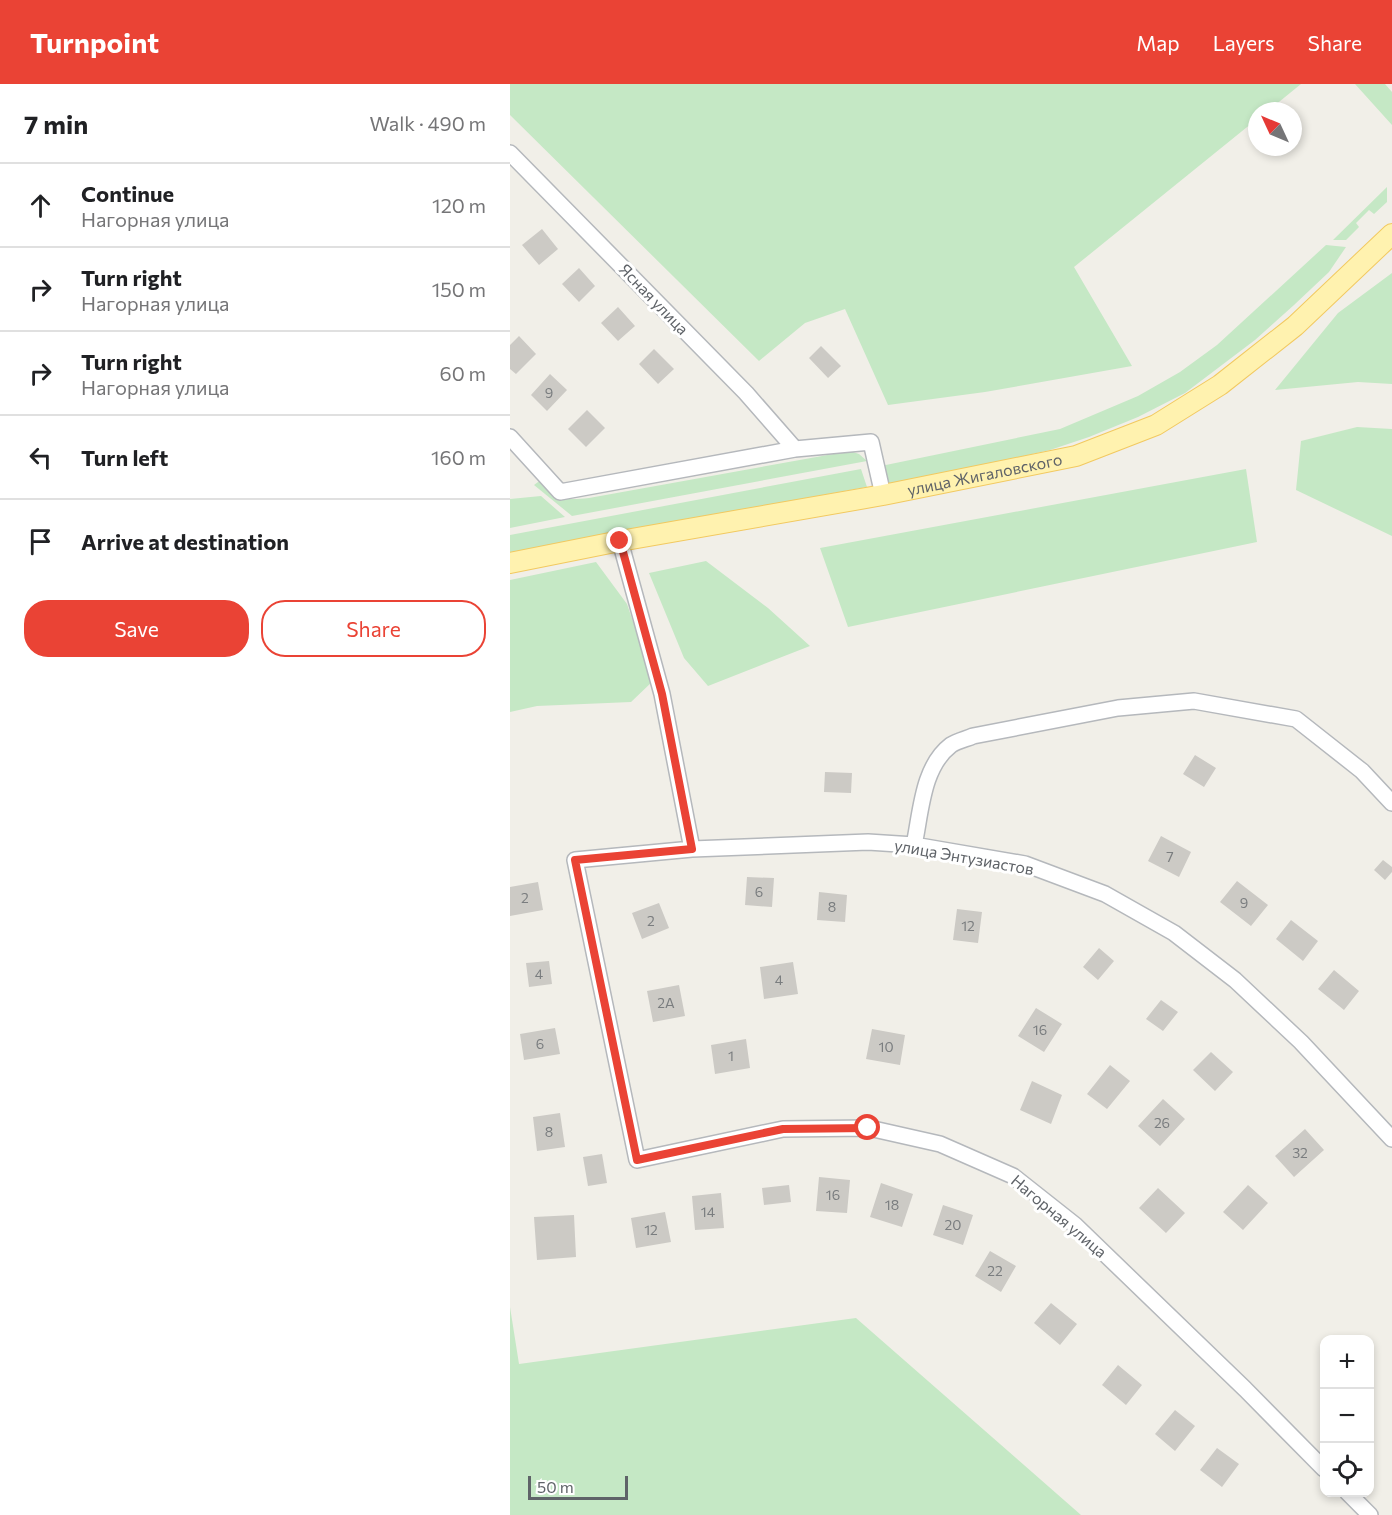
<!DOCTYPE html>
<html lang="en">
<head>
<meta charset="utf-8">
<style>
	body { margin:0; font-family:Commissioner,sans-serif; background:#f6f6f6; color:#202124 }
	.controls { position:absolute; right:18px; bottom:18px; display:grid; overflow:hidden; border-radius:12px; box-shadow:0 3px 9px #0003 }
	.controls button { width:54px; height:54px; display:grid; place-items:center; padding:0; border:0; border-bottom:2px solid #e0e0e0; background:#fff; color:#202124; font:30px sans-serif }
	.compass { position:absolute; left:738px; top:18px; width:54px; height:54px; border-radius:50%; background:#fff; box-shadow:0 3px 9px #0003; rotate:314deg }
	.scale { position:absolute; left:18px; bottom:15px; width:100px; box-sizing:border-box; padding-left:6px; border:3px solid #5f6368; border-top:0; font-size:16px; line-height:21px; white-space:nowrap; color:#5f6368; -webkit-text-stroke:4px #fff; paint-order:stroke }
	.stop { position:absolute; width:18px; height:18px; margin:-14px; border:4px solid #ea4335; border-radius:50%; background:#fff }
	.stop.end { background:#ea4335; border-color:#fff; box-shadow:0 2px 6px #0008 }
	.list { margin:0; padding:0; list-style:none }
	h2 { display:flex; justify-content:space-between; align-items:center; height:78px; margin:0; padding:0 24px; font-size:26px }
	h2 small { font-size:20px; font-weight:400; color:#757577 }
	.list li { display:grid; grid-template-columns:39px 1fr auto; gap:18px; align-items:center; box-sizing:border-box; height:84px; padding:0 24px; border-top:2px solid #e0e0e0 }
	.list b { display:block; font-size:22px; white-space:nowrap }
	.list p { margin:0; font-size:20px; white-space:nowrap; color:#757577 }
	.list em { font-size:20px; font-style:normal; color:#757577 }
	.actions { display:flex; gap:12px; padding:18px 24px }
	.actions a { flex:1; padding:14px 0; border:2px solid #ea4335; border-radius:24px; text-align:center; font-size:21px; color:#ea4335 }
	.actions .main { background:#ea4335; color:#fff }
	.icon { flex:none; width:33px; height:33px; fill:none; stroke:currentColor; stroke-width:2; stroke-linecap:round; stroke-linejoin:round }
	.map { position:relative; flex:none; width:882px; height:1431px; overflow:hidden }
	header { display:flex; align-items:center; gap:36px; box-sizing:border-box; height:84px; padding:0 30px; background:#ea4335; color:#fff }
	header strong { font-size:28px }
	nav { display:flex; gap:33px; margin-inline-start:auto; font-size:21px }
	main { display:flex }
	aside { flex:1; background:#fff }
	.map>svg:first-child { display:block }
</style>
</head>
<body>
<header>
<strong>Turnpoint</strong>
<nav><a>Map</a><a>Layers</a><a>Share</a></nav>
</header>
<main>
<aside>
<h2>7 min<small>Walk · 490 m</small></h2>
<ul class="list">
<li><svg class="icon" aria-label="ahead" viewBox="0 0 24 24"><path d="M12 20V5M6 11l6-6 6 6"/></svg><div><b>Continue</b><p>Нагорная улица</p></div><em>120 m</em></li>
<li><svg class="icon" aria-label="right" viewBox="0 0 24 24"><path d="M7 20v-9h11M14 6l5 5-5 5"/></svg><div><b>Turn right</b><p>Нагорная улица</p></div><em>150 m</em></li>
<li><svg class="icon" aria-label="right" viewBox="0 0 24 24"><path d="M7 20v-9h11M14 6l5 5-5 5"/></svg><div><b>Turn right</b><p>Нагорная улица</p></div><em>60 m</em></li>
<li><svg class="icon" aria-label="left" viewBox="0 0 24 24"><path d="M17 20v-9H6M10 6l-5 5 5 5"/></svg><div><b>Turn left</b></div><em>160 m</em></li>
<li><svg class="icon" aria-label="arrive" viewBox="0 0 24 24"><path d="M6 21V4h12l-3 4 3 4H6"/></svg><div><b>Arrive at destination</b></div></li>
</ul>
<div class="actions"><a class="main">Save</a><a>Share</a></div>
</aside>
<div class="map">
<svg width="882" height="1431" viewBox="0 0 882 1431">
	<rect width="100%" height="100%" fill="#f1efe8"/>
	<!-- green -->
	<path fill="#c5e8c5" d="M0,0H791L758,27H747V35L564,183L622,282L475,308L378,321L335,225L295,239L249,277L0,31Z
		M845,0H875L882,8V41Z
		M877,103V118L864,130L859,126L846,139L849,143L836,156H823Z
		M816,161L836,163L819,188L784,221L745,256L675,309L628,333L579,353L540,366L382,402L375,399L371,382L550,345L628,312L670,288L707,261Z
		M882,189V300L848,298L765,306L828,229Z
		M847,343L882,345V452L786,406L791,357Z
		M340,367L349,370L357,377L62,432L24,401L32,395C52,415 51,417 79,414Z
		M351,385L357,403L114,447L0,470V451Z
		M736,385L747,458L338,543L310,464Z
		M31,412L55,433L0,444V415Z
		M196,477L258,524L300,562L198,602L174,574L139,489Z
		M86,478L117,520L143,597L121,618L27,622L0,628V496Z
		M0,1223L9,1280L346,1234L571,1431H0Z"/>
	<!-- building -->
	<path fill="#cccac5" d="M32,145L48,165L29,181L12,161Z
		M69,184L85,202L69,218L52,200Z
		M108,223L125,242L108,257L91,239Z
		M9,252L26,270L6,290L0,285V261Z
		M311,262L331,282L318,294L299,274Z
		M144,265L164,285L148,300L129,280Z
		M40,290L57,306L37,327L21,311Z
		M77,326L95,344L76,363L58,345Z
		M685,671L706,684L694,703L673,690Z
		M315,688L342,689L341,709L314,708Z
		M651,752L681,768L669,793L638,777Z
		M873,776L882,783V788L875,796L864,786Z
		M237,793L264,794L262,823L235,821Z
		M727,797L758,821L741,842L710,818Z
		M28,798L33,826L0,832V803Z
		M309,808L337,811L335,838L307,836Z
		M149,819L159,844L132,855L122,829Z
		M447,825L472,828L468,859L443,856Z
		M781,836L808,857L793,877L766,855Z
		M589,864L604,877L588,896L573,883Z
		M39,877L42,900L19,903L16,879Z
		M283,878L288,910L254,915L250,883Z
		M824,886L849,907L834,926L808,905Z
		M169,901L175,932L143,938L137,907Z
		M651,916L668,928L653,947L636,935Z
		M526,924L552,940L534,968L508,952Z
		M45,944L50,970L14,976L10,950Z
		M362,945L395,951L390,981L356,975Z
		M236,955L240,984L205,990L201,961Z
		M701,968L723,988L705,1007L683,986Z
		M600,981L620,997L597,1025L577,1010Z
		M522,997L552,1011L541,1040L510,1026Z
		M653,1015L675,1035L650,1062L628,1042Z
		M50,1029L55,1063L27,1067L23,1033Z
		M795,1045L814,1066L784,1093L765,1072Z
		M92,1070L97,1099L78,1102L73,1073Z
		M309,1093L340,1096L337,1129L306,1127Z
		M371,1099L403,1110L392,1143L360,1133Z
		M279,1101L281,1118L254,1121L252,1104Z
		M738,1101L758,1119L733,1146L713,1128Z
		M648,1104L675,1129L656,1149L629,1124Z
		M211,1109L214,1144L185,1146L182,1112Z
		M433,1121L463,1131L453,1161L423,1151Z
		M155,1128L161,1158L126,1164L121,1134Z
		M64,1131L66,1173L27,1176L24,1133Z
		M480,1167L506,1182L491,1208L465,1192Z
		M541,1219L567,1240L550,1261L524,1239Z
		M608,1281L632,1301L616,1321L592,1301Z
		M665,1326L685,1342L665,1367L645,1350Z
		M707,1364L729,1380L712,1403L690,1386Z"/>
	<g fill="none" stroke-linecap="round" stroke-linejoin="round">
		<defs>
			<path id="minor" d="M0,69L236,309L285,365
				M0,353L50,408L285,365L361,358L373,411
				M110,457L152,610L182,765
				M404,761C411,729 412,683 441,661C447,657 456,655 463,652L608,624L684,617L786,635L852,687L882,719
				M814,1385L735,1305L565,1141L503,1092L430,1060L359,1044L273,1045L127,1076L65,776L182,765L358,758L404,761L515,780L595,810L664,849L725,896L791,958L882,1055
				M837,1408L860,1431"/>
			<g id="major">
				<path id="s1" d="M0,479L110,457L373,411L566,372L646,341L710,301L785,242L882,150"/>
			</g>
		</defs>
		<!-- minor casing -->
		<use href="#minor" stroke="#b5b8bc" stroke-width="18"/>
		<!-- major casing -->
		<use href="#major" stroke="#f2c960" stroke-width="22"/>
		<!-- minor -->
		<use href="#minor" stroke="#fff" stroke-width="15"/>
		<!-- major -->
		<use href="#major" stroke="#fff2af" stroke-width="20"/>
	</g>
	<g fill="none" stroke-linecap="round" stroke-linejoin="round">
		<!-- route -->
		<path stroke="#ea4335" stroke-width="8" d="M110,457L152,610L182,765L65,776L127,1076L273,1045L358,1044"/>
	</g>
	<g text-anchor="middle" stroke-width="6" stroke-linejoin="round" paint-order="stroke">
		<!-- number labels -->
		<g font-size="14" fill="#7a7d7f">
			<text x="39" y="314">9</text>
			<text x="660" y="778">7</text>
			<text x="249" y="813">6</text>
			<text x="15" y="819">2</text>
			<text x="734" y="824">9</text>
			<text x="322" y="828">8</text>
			<text x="141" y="842">2</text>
			<text x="458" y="847">12</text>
			<text x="29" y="895">4</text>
			<text x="269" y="901">4</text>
			<text x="156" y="924">2А</text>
			<text x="530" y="951">16</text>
			<text x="30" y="965">6</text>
			<text x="376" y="968">10</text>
			<text x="221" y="977">1</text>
			<text x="652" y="1044">26</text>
			<text x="39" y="1053">8</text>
			<text x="790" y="1074">32</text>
			<text x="323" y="1116">16</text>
			<text x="382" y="1126">18</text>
			<text x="198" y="1133">14</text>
			<text x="443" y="1146">20</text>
			<text x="141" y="1151">12</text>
			<text x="485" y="1192">22</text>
		</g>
		<!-- street labels -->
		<g font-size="16" fill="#5f6368" stroke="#fff">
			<text transform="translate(144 215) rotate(46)" y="6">Ясная улица</text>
			<text dy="6" stroke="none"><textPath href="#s1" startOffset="483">улица Жигаловского</textPath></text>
			<text transform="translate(454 773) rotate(10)" y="6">улица Энтузиастов</text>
			<text transform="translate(549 1132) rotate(40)" y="6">Нагорная улица</text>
		</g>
	</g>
</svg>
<div class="controls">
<button>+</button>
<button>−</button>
<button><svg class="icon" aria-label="locate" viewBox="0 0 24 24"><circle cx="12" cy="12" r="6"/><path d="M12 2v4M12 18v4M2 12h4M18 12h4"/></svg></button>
</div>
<svg class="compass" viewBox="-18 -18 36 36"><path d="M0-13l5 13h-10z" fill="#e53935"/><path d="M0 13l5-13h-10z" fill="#757577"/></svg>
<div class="scale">50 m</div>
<div class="stop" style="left:358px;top:1044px"></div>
<div class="stop end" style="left:110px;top:457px"></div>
</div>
</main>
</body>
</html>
